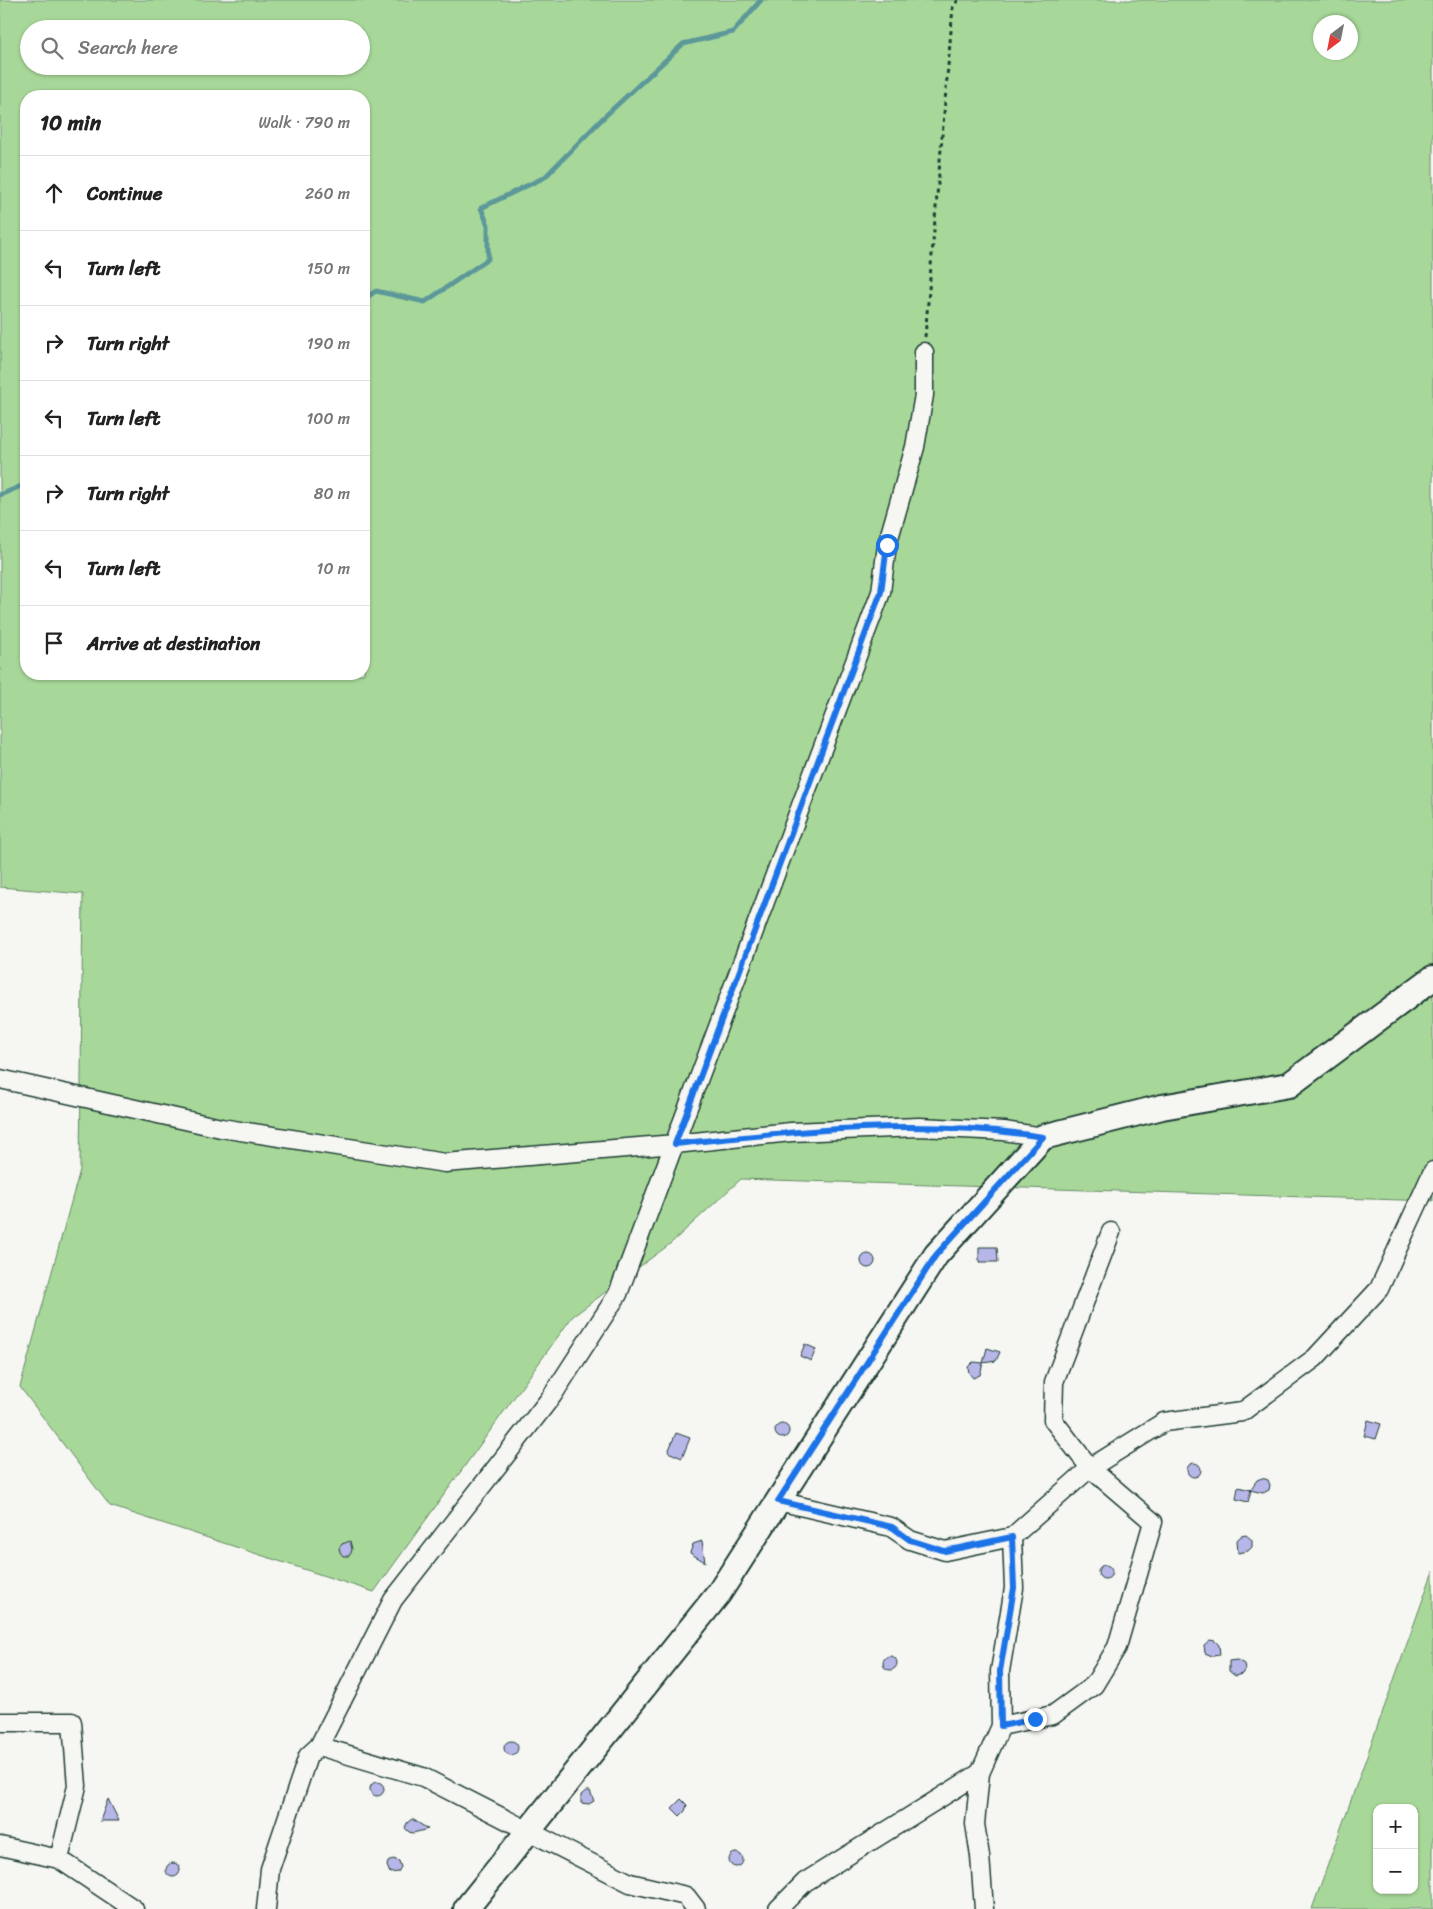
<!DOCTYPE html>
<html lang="en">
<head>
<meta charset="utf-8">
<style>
	body { margin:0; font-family:Sriracha,sans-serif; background:#f6f6f6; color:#222 }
	.controls { position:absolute; right:15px; bottom:15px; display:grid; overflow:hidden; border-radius:10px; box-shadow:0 1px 4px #0004 }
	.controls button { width:45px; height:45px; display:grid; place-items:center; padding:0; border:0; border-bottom:1px solid #e0e0e0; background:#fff; color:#222; font:25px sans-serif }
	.compass { position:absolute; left:1313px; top:15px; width:45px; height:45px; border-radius:50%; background:#fff; box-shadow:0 1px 4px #0004; rotate:212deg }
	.stop { position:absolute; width:15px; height:15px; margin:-11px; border:4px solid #1a73e8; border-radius:50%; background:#fff }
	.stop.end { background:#1a73e8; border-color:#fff; box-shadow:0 1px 5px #0008 }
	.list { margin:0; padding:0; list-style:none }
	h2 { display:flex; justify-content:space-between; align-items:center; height:65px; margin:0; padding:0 20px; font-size:21px }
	h2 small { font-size:16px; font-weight:400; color:#767676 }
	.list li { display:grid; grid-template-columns:32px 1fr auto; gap:15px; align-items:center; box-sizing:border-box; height:75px; padding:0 20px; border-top:1px solid #e0e0e0 }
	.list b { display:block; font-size:19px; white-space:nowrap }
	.list em { font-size:16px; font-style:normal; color:#767676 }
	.icon { flex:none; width:28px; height:28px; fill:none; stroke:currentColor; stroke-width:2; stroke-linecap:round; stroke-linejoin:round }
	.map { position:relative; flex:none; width:1433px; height:1909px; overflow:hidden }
	.search { position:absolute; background:#fff; box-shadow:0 1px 4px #0004; left:20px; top:20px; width:350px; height:55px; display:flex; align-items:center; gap:12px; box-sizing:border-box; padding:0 18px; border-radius:28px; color:#767676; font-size:19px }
	.panel { position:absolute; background:#fff; box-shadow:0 1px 4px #0004; left:20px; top:90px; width:350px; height:590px; border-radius:20px }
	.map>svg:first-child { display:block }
</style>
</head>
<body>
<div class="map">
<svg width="1433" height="1909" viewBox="0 0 1433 1909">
	<rect width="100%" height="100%" fill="#f6f6f2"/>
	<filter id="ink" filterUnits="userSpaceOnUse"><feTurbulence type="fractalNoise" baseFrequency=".02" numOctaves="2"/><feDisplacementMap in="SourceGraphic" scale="10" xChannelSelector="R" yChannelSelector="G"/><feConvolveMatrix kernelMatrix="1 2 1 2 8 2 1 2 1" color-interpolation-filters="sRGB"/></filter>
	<g filter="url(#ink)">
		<!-- green -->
		<path fill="#a8d899" stroke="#648a66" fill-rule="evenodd" d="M0,0H1433V1201L741,1179L670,1244L572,1317L374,1592L110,1506L20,1387L80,1170L83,894L0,887ZM1320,22H1350V52H1320ZM29,29H361V66H29ZM26,96H364V674H26Z
			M1433,1571V1909H1312ZM1377,1808H1414V1890H1377Z"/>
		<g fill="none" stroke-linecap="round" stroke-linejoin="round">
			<!-- stream -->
			<path stroke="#5c9899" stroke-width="5" d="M364,299L376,291L425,302L488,259V225L481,208L545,177L604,117L683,44L733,32L761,0
				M0,495L26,484"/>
		</g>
		<!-- building -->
		<path fill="#b7b6e8" stroke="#1f3d34" d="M979,1247H997L998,1262H979Z
			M861 1261a7 7 0 1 1 14 0a7 7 0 1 1-14 0Z
			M805,1344L816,1349L811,1361L800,1356Z
			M987,1348L1000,1352L996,1361L983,1363Z
			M973,1362L983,1363L980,1375L973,1378L969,1373L968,1367Z
			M1368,1420L1381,1424L1376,1439L1364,1436Z
			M775 1431a7 7 0 1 1 14 0a7 7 0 1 1-14 0Z
			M676,1433L690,1438L682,1458L668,1452Z
			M1187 1470a7 7 0 1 1 14 0a7 7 0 1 1-14 0Z
			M1262,1478L1268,1480L1270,1485L1269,1490L1263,1493L1250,1490L1257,1480Z
			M1238,1487L1251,1490L1248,1502L1236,1499Z
			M1246,1535L1252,1540V1547L1248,1551L1238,1553L1237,1540L1241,1536Z
			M350,1541L352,1549L351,1553L349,1556H343L340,1552L339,1548L342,1544Z
			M702,1541L705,1562L690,1553L693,1544Z
			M1098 1572a7 7 0 1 1 14 0a7 7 0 1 1-14 0Z
			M1210,1640L1215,1641L1219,1645L1220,1655L1212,1656L1205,1653L1204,1645Z
			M883 1663a7 7 0 1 1 14 0a7 7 0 1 1-14 0Z
			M1237,1660L1244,1664L1245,1669L1242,1674L1235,1676L1229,1671V1661Z
			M504 1748a7 7 0 1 1 14 0a7 7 0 1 1-14 0Z
			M370 1789a7 7 0 1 1 14 0a7 7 0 1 1-14 0Z
			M586,1791H590L594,1801L589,1804L581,1803V1795Z
			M108,1799L119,1821H100Z
			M681,1799L687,1805L685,1811L680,1816L672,1808Z
			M412,1819L428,1829L413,1833L409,1832L405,1828L407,1823Z
			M729 1860a7 7 0 1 1 14 0a7 7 0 1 1-14 0Z
			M393,1859L399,1861L401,1867L398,1872L390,1873L387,1866L388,1862Z
			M166 1870a7 7 0 1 1 14 0a7 7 0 1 1-14 0Z"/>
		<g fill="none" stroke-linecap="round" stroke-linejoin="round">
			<defs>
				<path id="street" d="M0,1079L221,1128L445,1163L675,1144L791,1132L919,1127L1004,1131L1043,1137
					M778,1501L891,1527L910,1540L945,1551L1012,1537L1090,1468L1164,1422L1242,1412L1315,1358L1379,1289L1433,1171
					M0,1722H72L77,1786L59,1859
					M1001,1726L1053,1715L1094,1685L1117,1647L1153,1522L1090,1468L1053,1420L1054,1382L1111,1232
					M319,1746L423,1777L630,1883L686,1896L696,1909
					M0,1846L59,1859L134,1909
					M266,1909L270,1869L308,1756L319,1746L393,1600L552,1396L618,1294L881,592L887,545L915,447L924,395V352
					M778,1909L805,1882L980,1773
					M984,1909L980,1856L975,1824L980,1773L1001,1726L1000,1671L1014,1588L1012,1537"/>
				<path id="secondary" d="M466,1909L719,1593L936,1255L1043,1137L1162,1107L1289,1085L1433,978"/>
			</defs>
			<!-- street casing -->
			<use href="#street" stroke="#1f3d34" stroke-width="21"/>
			<!-- secondary casing -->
			<use href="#secondary" stroke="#1f3d34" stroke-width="28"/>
			<!-- path -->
			<path stroke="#1f3d34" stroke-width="3" stroke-dasharray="4 4" stroke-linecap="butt" d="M925,337L953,7L958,0"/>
			<!-- street -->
			<use href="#street" stroke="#f6f6f2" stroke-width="18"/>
			<!-- secondary -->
			<use href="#secondary" stroke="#f6f6f2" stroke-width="24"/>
		</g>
	</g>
	<g fill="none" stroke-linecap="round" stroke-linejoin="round" filter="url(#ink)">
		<!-- route -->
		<path stroke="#1a73e8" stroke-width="6" d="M887,545L881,592L675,1144C796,1131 922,1117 1043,1137L936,1255L778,1501L892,1527L910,1540L945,1551L1012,1537L1014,1588L1000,1671L1001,1726L1035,1719"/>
	</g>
</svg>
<div class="controls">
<button>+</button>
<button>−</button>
</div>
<svg class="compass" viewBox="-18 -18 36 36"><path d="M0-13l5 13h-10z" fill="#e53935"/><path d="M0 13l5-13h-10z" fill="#767676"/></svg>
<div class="stop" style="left:887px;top:545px"></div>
<div class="stop end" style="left:1035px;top:1719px"></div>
<div class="search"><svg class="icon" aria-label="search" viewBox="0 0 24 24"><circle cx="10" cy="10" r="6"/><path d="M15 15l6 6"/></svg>Search here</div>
<section class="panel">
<h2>10 min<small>Walk · 790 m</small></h2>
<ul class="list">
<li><svg class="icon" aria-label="ahead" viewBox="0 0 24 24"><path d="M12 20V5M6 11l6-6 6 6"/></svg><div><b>Continue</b></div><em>260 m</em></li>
<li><svg class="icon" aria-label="left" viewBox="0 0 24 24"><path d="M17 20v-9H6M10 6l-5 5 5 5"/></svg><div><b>Turn left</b></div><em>150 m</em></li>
<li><svg class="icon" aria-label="right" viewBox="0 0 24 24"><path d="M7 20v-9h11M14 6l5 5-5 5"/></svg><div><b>Turn right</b></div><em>190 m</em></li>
<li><svg class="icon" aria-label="left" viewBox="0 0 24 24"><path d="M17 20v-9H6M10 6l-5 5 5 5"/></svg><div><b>Turn left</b></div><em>100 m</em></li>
<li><svg class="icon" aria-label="right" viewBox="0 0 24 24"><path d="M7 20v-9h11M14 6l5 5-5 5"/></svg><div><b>Turn right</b></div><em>80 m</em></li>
<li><svg class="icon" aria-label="left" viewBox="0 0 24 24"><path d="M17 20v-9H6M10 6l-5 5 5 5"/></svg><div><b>Turn left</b></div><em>10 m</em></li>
<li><svg class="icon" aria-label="arrive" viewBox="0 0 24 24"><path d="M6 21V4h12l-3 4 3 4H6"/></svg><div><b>Arrive at destination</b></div></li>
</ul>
</section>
</div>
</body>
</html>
